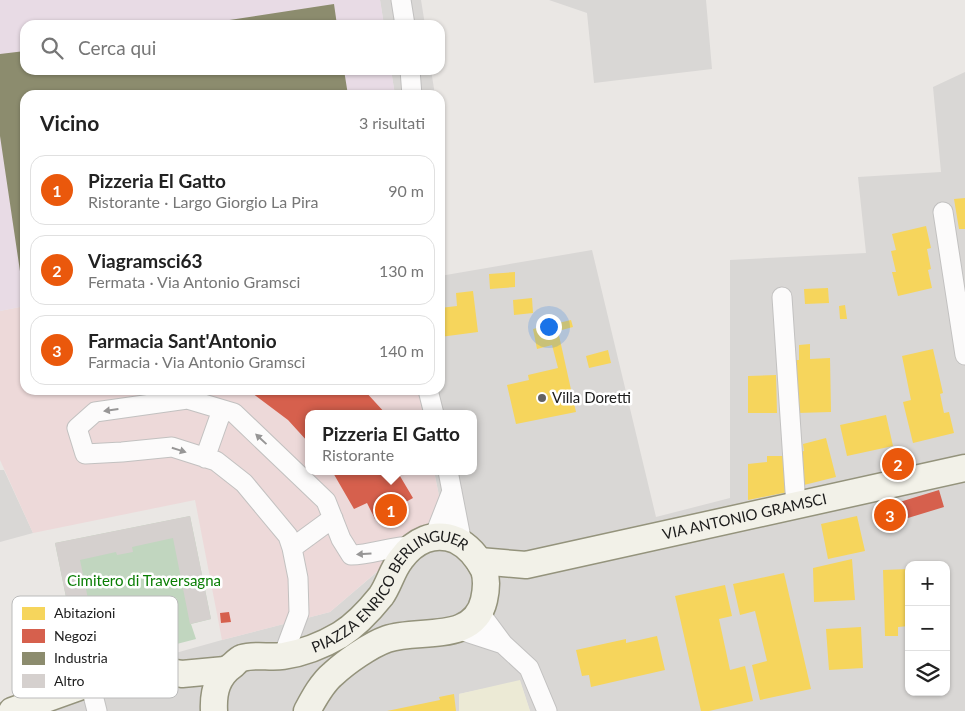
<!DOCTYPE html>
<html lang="it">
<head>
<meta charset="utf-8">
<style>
	body { margin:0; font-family:Lato,sans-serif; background:#f6f6f6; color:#222 }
	.controls { position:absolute; right:15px; bottom:15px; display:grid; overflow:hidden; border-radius:10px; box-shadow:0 1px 4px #0004 }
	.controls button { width:45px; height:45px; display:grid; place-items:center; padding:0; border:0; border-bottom:1px solid #e0e0e0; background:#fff; color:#222; font:25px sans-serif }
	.you { position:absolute; left:548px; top:326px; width:18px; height:18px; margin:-12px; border:4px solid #fff; border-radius:50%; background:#1a73e8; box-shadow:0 0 0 8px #1a73e833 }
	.badge { display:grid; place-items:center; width:32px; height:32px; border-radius:50%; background:#ea580c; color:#fff; font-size:16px; font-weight:700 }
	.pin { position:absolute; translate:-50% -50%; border:2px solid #fff; box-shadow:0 1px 5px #0006 }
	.popup { position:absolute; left:305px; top:410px; width:172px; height:65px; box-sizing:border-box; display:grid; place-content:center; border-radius:10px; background:#fff; filter:drop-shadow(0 1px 4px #0005); font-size:16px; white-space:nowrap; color:#767676 }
	.popup b { font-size:19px; color:#222 }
	.popup::after { content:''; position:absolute; left:50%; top:100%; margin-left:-10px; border:10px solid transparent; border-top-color:#fff }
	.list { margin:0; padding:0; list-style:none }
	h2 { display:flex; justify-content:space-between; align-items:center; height:65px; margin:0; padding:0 20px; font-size:21px }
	h2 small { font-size:16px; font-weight:400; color:#767676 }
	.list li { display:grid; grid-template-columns:32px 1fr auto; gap:15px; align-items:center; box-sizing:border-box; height:70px; margin:0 10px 10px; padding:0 10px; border:1px solid #e0e0e0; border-radius:15px }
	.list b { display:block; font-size:19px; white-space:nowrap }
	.list p { margin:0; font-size:16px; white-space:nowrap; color:#767676 }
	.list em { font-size:16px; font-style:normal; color:#767676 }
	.icon { flex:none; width:28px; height:28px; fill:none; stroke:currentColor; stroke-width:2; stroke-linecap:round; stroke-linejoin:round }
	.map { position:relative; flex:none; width:965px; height:711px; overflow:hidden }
	.search { position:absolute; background:#fff; box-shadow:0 1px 4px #0004; left:20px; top:20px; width:425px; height:55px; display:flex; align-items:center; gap:12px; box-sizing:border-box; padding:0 18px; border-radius:15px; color:#767676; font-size:19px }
	.panel { position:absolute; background:#fff; box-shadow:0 1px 4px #0004; left:20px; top:90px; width:425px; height:305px; border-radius:15px }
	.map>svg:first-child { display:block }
</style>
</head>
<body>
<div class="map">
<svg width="965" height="711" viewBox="0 0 965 711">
	<rect width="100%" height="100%" fill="#eae7e4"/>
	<!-- residential -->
	<path fill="#d9d7d5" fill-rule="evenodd" d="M380,0H421L425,25H384Z
		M549,0H706L712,69L594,83L587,13Z
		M391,70H431L435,95H395Z
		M965,72V711H530L520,681L459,694V711H0V702L222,640L330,612L443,516L434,471H474V414H423L418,390H440V276L592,250L656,517L730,498V260L866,253L858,177L941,172L933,87ZM909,565H946V692H909Z
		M0,470H4L33,533L0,542Z"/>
	<!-- commercial -->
	<path fill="#edd9d9" d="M25,306V390H418L423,414H308V471H434L443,515L330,612L222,640L195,500L33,533L0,460V311Z"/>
	<!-- industrial -->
	<path fill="#e8dbe5" d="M0,0H380L384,25H25V70H391L395,95H25V306L0,311Z"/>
	<!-- farmland -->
	<path fill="#ecead5" d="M520,680L530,711H459V694Z"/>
	<!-- cemetery -->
	<path fill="#c1d6bf" d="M190,516L211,619L191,624L196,639L169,646L153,634L129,639L124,655L101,658L98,647L77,651L55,543Z"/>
	<!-- homes -->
	<path fill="#f6d55c" d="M965,198V229H959L954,199Z
		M926,226L931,248L927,249L931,269L928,270L932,288L898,296L892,272H896L891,251L896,250L892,234Z
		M515,272V287L490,289L489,274Z
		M828,288L829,303L805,304L804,289Z
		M473,291L478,332L440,337V308L457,306L456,293Z
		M532,298L533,313L514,315L513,300Z
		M845,305L847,319H840L839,306Z
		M571,320L573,327L558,331L576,412L516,424L507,385L529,380L528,375L558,368L552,345L537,349L533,329Z
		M810,344V359L830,358L831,412L797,413L795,360H799V345Z
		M933,349L943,393L940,394L944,413L949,412L954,433L913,443L903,402L911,400L902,356Z
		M608,350L611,363L589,368L586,356Z
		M776,375L777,413H748V376Z
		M886,415L893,446L847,456L840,425Z
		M826,438L836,477L804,485L796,453L804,451L803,444Z
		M767,456H787L788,492L748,500V464L767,462Z
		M857,516L865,551L828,559L821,524Z
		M852,559L855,600L814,602L813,568Z
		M909,569V626L898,627V636H885L883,570Z
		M784,573L811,689L760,700L752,665L767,661L755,611L740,615L733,584Z
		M725,585L732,616L719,619L730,670L745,666L753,701L709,711H701L675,596Z
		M861,627L863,668L829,670L826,629Z
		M657,636L665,670L591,687L589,675L582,676L576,650L626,639V643Z
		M454,694L456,711H387L440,700L439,697Z"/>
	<!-- shops -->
	<path fill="#d6604d" d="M248,390H364L386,414H308V442L288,420Z
		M332,471H397L413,498L375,519L367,503L354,509Z
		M939,490L944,507L885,525L880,508Z
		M229,612L231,622L221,623L220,613Z"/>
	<!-- industry -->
	<path fill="#8c8c6e" d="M334,4L337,25H203V24Z
		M25,51V70H344L348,95H25V277L21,278L0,136V54Z"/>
	<!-- building -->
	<path fill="#d5d0ce" d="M190,516L211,619L190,624L173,538L132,547L133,552L117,555L116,552L80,560L98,647L77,651L55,543Z"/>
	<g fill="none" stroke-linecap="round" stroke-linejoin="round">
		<defs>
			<path id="street" d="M401,0L405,25
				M410,70L412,95
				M943,212L965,355
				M782,297L796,506
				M428,390L434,414
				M205,458L222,410
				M448,471L462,543
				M434,537L452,491
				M292,548L333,518
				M480,613L503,644L529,668L547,711
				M457,629L503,644
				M283,656L299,613L298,578L292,548L288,536L244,483L216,461L172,447L122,452L85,454L77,428L95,412L187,399L234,413L326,501L341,539L351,555C372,555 391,546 412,546
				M90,683L97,711"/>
			<g id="secondary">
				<path id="s1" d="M479,561L526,565L965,468"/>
				<path d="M12,711L90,683L153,669L182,674L225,670"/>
				<path id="s2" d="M214,711C213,692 217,676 233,665C235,663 239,659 242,658C255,654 270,658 283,656C303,653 323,645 340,635C356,625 369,611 381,596C389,585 392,570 401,559C414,541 434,531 456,540C468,546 478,558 484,570C487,579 486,591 484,600C474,644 419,628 387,639C370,645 346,662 333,674C322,683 314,698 307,711"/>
			</g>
		</defs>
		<!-- street casing -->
		<use href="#street" stroke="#c2c1c0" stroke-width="21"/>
		<!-- secondary casing -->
		<use href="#secondary" stroke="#94937c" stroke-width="29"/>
		<!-- street -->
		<use href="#street" stroke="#fcfbfb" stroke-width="19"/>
		<!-- secondary -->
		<use href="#secondary" stroke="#f2f1e8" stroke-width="26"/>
	</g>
	<!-- one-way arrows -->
	<defs><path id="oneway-solid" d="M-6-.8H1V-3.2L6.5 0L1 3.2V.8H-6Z" transform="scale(1.25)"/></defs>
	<g fill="#979696">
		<use href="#oneway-solid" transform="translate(111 410) rotate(172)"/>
		<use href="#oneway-solid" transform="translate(261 439) rotate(-137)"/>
		<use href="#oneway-solid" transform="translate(179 450) rotate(17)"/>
		<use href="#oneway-solid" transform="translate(364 554) rotate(176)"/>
	</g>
	<!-- markers -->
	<circle fill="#636261" stroke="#fff" stroke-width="2" cx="542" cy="398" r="5"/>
	<g text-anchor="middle" stroke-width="5" stroke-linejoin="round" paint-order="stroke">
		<!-- poi labels -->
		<g font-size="15" fill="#1b1b1b" stroke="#fff" text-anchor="start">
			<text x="552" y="403">Villa Doretti</text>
		</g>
		<!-- street labels -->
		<g font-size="15" fill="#1b1b1b" stroke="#fff">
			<text dy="5" stroke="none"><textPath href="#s1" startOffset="271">VIA ANTONIO GRAMSCI</textPath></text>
			<text dy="5" stroke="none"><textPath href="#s2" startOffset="238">PIAZZA ENRICO BERLINGUER</textPath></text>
		</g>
		<!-- park labels -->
		<g font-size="15" fill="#0a7e04" stroke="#fff">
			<text x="144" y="586">Cimitero di Traversagna</text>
		</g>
	</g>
	<!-- legend -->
	<rect x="12" y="596" width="166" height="102" rx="8" fill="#fff" stroke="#bbb" stroke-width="1"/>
	<rect x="22" y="607" width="23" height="13" fill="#f6d55c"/>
	<rect x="22" y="629" width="23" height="14" fill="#d6604d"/>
	<rect x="22" y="652" width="23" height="13" fill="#8c8c6e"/>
	<rect x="22" y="674" width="23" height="14" fill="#d5d0ce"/>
	<g font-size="14" fill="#1b1b1b">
		<text x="54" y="618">Abitazioni</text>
		<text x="54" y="641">Negozi</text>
		<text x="54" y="663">Industria</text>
		<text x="54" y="686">Altro</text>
	</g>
</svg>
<div class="controls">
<button>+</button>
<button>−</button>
<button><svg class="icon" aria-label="layers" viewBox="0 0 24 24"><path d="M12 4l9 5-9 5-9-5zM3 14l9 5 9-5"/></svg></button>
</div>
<div class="you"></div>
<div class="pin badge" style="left:391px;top:510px">1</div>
<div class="popup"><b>Pizzeria El Gatto</b>Ristorante</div>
<div class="pin badge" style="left:898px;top:464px">2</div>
<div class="pin badge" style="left:890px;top:515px">3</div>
<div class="search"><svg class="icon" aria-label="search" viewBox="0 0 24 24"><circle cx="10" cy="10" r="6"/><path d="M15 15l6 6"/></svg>Cerca qui</div>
<section class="panel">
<h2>Vicino<small>3 risultati</small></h2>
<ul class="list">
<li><span class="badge">1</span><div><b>Pizzeria El Gatto</b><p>Ristorante · Largo Giorgio La Pira</p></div><em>90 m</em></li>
<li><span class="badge">2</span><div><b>Viagramsci63</b><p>Fermata · Via Antonio Gramsci</p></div><em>130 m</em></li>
<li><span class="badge">3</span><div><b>Farmacia Sant'Antonio</b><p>Farmacia · Via Antonio Gramsci</p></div><em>140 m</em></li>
</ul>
</section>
</div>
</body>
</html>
